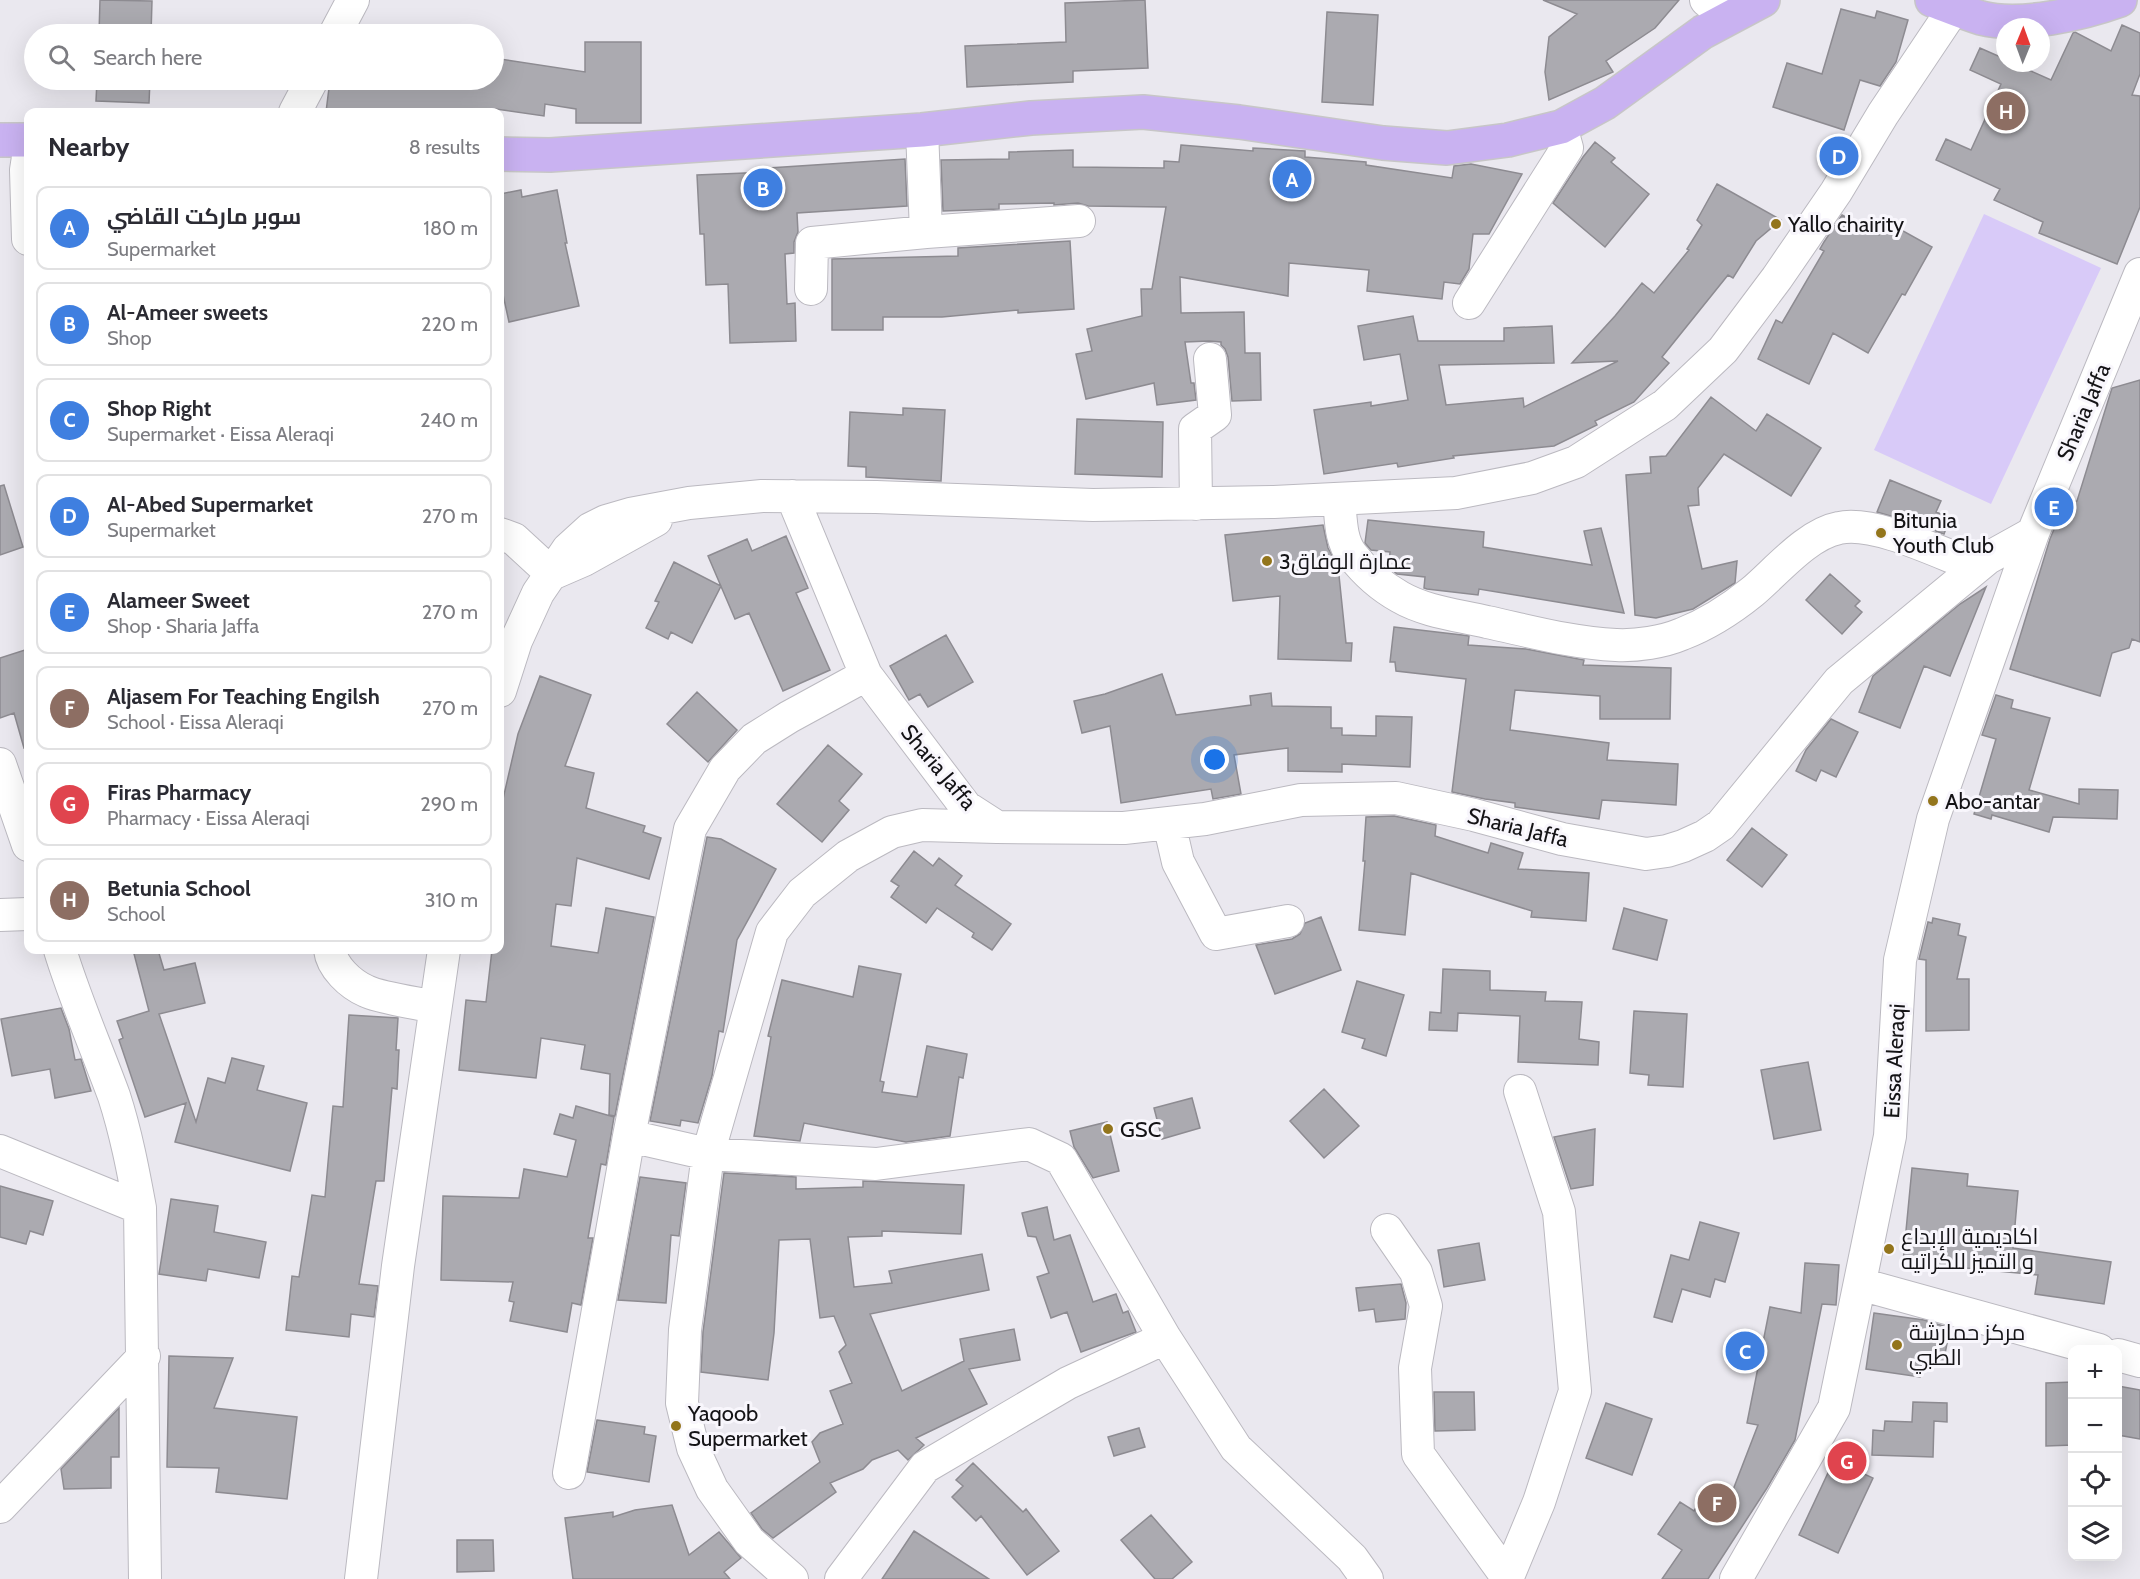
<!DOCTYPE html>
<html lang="en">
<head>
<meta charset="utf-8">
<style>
	body { margin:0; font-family:Cabin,Cairo,sans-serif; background:#f2f2f3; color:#2b2b33 }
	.controls { position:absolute; right:18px; bottom:18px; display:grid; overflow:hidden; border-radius:12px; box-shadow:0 6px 24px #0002 }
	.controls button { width:54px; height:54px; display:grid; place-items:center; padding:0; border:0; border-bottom:2px solid #e1e1e2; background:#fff; color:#2b2b33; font:30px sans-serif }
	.compass { position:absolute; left:1996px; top:18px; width:54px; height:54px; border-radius:50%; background:#fff; box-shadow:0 6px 24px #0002; rotate:1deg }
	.you { position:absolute; left:1215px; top:760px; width:21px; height:21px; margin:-15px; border:4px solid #fff; border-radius:50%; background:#1a73e8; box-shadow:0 0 0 9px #1a73e833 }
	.badge { display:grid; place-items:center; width:39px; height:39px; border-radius:50%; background:#0f766e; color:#fff; font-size:20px; font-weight:700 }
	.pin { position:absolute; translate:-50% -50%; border:3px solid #fff; box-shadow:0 2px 6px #0006 }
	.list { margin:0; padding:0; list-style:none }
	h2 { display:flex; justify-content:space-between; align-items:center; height:78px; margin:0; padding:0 24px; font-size:26px }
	h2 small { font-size:20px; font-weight:400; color:#7c7c81 }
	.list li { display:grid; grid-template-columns:39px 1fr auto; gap:18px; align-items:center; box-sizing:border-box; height:84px; margin:0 12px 12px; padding:0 12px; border:2px solid #e1e1e2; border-radius:12px }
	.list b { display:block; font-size:22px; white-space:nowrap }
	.list p { margin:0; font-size:20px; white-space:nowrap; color:#7c7c81 }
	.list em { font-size:20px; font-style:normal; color:#7c7c81 }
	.icon { flex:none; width:33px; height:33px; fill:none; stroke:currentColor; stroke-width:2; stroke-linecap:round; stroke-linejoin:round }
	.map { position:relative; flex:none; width:2140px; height:1579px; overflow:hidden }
	.search { position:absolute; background:#fff; box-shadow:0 6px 24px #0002; left:24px; top:24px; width:480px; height:66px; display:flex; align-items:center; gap:15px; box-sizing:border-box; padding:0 21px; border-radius:33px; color:#7c7c81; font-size:22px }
	.panel { position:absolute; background:#fff; box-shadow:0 6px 24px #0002; left:24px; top:108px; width:480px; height:846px; border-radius:12px }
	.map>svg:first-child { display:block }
</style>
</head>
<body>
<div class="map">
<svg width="2140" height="1579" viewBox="0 0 2140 1579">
	<rect width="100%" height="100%" fill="#eae8ef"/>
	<!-- green -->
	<path fill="#d8caf8" d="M1984,214L2101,268L1991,504L1874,450Z"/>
	<!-- building -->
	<path fill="#abaab0" stroke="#8d8b91" stroke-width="1.5" d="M100,0L152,1L151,34H99Z
		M1145,0L1148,68L1073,71V82L967,87L965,46L1066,42L1065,3Z
		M1543,0H1679L1655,28L1606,61L1613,72L1549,100L1545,72L1549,37L1577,14Z
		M1841,9L1875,18L1877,11L1908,20L1896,62L1880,86L1860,80L1844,130L1773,107L1787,63L1822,74Z
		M1327,12L1378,15L1373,105L1322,102Z
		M2122,25L2140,33V74L2132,95L2140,96V207L2117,264L2039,233L2043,222L1994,200L2000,189L1936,160L1946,139L1971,150L2001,84L1970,70L1980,48L2005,59V63H2013L2051,80L2073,33L2075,32L2111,51Z
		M585,42H641V123H576V109L545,104L544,116L496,109L495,112H326L330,80H494V58L585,72Z
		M97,80H150L149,103L96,101Z
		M1595,142L1615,158L1611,162L1649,194L1605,247L1553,203L1583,157Z
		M1181,145L1253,151V148L1305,151V157L1366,162V165L1452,178L1454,166L1471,164L1522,174L1489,234H1473L1469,269L1460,284L1444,282L1442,299L1367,291L1369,270L1289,263L1288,296L1180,277L1181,313L1244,312L1245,353H1260L1261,400L1232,401L1228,357L1225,349L1221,345V342L1209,341L1185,342L1191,383H1194L1196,400L1157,405L1154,383L1086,399L1076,354L1092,351L1087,329L1142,316L1141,289H1152L1166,207L1088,206L1078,203L1054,205V203L999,204V209L943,211L941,160L1009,159V152L1073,150V167L1164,168V161L1179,162Z
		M905,159L907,206L797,213L798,232L794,242V253L785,254L787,304L795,303L796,341L730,343L728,284L706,285L704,234H700L697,175L770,172L769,168Z
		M1717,184L1781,220L1756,241L1733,278L1728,275L1662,357L1669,363L1634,402L1595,421L1597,425L1554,446L1453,456L1454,458L1398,467L1397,463L1324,474L1314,410L1371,402V406L1408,400L1400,354L1364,360L1358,326L1413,316L1418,341H1504V328L1552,326L1554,363L1439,365L1446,405L1523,398L1524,407L1618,361L1572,363L1615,316L1642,283L1654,293L1689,250L1687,249L1702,225L1697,220Z
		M521,190L522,197L557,190L567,243H565L579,306L509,322L500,281V194Z
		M1842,215L1879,235L1887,222L1932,247L1905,295L1902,294L1868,353L1833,333L1809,384L1758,359L1776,320L1782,323L1824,251L1820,249L1824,242Z
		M1070,241L1074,309L1018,313V310L942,317H883V330H832V259L958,256V248Z
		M2140,380V642L2132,639L2129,648L2112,653L2100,696L2010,669L2050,539L2064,505L2077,501L2112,388Z
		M1711,397L1756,431L1767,414L1821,448L1791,496L1724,454L1698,488L1699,505L1688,506L1702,569L1737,561L1735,583L1693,609L1656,618L1635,615L1626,475L1651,473L1650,457L1666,456Z
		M903,408L945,410L941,481L866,477V467L848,466L850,412L903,415Z
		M1077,419L1163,422L1162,477L1075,474Z
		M1890,480L1941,501L1936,512L1950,518L1944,534L1914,523L1877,512Z
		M4,485L23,547L0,555V486Z
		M1368,520L1484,532L1483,547L1592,565L1584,531L1601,528L1624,613L1479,589L1478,595L1427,589L1424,588L1425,577L1397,574L1389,567L1390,552L1371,550L1365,543Z
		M1323,525L1328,548L1338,566L1346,643H1352L1351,661L1278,659L1280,596L1233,601L1225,535Z
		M786,536L808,588L796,593L830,670L783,691L749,613L735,619L708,556L747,539L752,551Z
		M674,562L721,586L692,643L671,632L668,639L646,628L659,602L655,601Z
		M1830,574L1860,601L1855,606L1862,612L1842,634L1806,600Z
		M1986,587L1950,676L1924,666L1900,728L1859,712L1873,676L1960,604Z
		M1394,627L1462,635L1469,636L1468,645L1526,649L1584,660L1583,665L1671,668L1670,719H1600V696L1515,690L1510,730L1609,743L1607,760L1678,764L1676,805L1602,800L1599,819L1515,807V803L1485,799L1452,792L1466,679L1396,671L1395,662H1390Z
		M946,635L973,682L928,707L920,694L909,700L890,666Z
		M28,649V747L24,748L14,713L0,718V658Z
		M1162,674L1176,715L1251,705L1250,696L1271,693L1272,706L1331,707V728H1342V735L1376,736V716L1412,717L1410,767L1342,764V772L1288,771V748L1234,755L1241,794L1213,799L1211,789L1121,803L1110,726L1082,733L1074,701L1105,694Z
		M540,676L591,695L565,766L594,773L586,808L645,826L643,832L661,838L649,879L577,858L571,906L556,904L551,946L598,953L606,908L654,917L615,1116L609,1115L610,1074L581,1069L585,1045L541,1038L536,1078L459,1070L466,1000L486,1002L492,950H500V812L518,734Z
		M697,692L737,730L708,762L667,724Z
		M1996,695L2013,700L2011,708L2050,718L2029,790L2079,804V789L2118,790L2117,819L2053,817L2049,832L1992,815L1991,819L1974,814L1996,739L1982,735Z
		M1831,719L1858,732L1836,777L1821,770L1816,781L1796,771L1806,750Z
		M828,745L862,774L839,801L849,810L822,842L777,804Z
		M1394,816L1436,825L1435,836L1488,853L1491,843L1523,853L1518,869L1589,873L1586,921L1531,917L1532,911L1411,873L1405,935L1359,930L1365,861H1363L1366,817Z
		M1752,828L1787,855L1762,887L1727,860Z
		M707,837L721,839L776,869L737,940L723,1032L719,1031L712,1076L698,1123L681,1120L680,1126L650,1121Z
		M914,851L933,866L939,858L962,876L955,885L1011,924L992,950L972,937L974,933L937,908L926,923L891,897L899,886L891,881Z
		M1624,908L1667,920L1657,960L1613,949Z
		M1321,917L1341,970L1275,994L1256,945L1292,939L1300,934L1305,923Z
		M1933,918L1960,924L1958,935L1966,937L1957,979H1969V1030L1926,1031V960L1919,959L1928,922L1932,923Z
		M133,950H158L164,970L195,963L205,1003L159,1014L196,1122L208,1078L225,1083L232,1058L264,1066L257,1090L307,1103L290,1171L175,1142L186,1103L145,1117L119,1040L123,1038L117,1021L149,1011Z
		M859,966L901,974L880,1081L884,1082L882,1092L917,1097L927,1046L967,1054L963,1078L959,1077L950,1136L906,1142L804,1123L800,1141L754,1136L771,1037L768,1036L782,980L853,997Z
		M1443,969L1490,971V990L1546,992L1545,1001L1582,1002L1579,1039L1599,1042L1598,1065L1518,1062L1520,1016L1458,1013L1457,1031L1429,1030L1430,1012L1441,1013Z
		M1357,981L1404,995L1386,1056L1362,1048L1365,1039L1342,1032Z
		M61,1008L69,1029L75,1060L81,1059L91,1091L55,1098L50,1069L12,1076L1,1019Z
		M1634,1011L1687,1014L1683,1087L1648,1085L1649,1075L1630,1073Z
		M349,1015L398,1018L396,1050H399L397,1089L392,1088L384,1181H376L359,1284L378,1286L374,1317L351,1314L349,1337L286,1330L292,1276L299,1277L312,1195L325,1197L333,1106L343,1107Z
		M1808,1062L1821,1130L1774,1139L1761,1070Z
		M1324,1089L1359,1126L1324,1158L1290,1121Z
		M1192,1098L1200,1128L1162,1139L1154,1108Z
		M576,1106L614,1117L606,1165L601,1164L588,1238H593L581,1305L572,1303L567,1332L510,1321L514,1302L509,1301L513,1282L441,1280L443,1196L519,1198L524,1169L567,1177L576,1140L554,1134L560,1114L573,1118Z
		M1107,1122L1119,1171L1093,1178L1074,1147L1070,1131Z
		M1595,1129L1593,1185L1571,1189L1554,1137Z
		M1912,1168L1968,1174L1967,1186L2018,1191L2013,1248L2111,1262L2104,1304L2035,1294L2038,1275L1903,1262Z
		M724,1173L796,1177V1189L863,1187V1181L964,1185L961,1234L882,1231V1236L848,1237L854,1287L892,1283L889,1271L982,1254L989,1290L870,1314L902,1391L964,1361L960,1339L1014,1329L1020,1360L969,1369L987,1404L916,1438L924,1445L908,1460L898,1450L872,1460L863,1469L830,1483L836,1492L773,1538L762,1529L751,1513L820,1462L812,1442L820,1433L843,1424L830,1391L852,1383L839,1352L846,1345L834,1316L820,1318L810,1239L779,1240L774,1333L768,1380L701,1372L703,1332Z
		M640,1177L686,1183L679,1236L671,1235L666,1303L618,1300Z
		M0,1186L53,1201L43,1235L30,1231L26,1244L0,1237Z
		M171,1199L218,1206L214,1232L266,1242L259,1278L208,1269L206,1281L159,1274Z
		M1047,1207L1054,1240L1070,1235L1093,1302L1116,1294L1123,1313L1128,1311L1136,1332L1081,1352L1067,1312L1051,1318L1037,1277L1049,1273L1036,1237L1028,1236L1022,1213Z
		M1700,1222L1739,1233L1725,1282L1715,1279L1710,1297L1682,1289L1672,1322L1654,1317L1671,1255L1689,1260Z
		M1479,1243L1485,1280L1444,1287L1438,1250Z
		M1805,1263L1839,1265L1836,1305L1822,1304L1795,1440L1767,1488L1708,1579H1662L1682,1550L1658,1534L1680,1502L1694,1511L1712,1482L1731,1495L1758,1425L1747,1423L1770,1307L1801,1313Z
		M1401,1284L1406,1303L1405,1319L1376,1322L1374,1309L1359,1311L1356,1288Z
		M1874,1313L1924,1320L1950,1328L1943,1364L1922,1360L1920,1377L1866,1369Z
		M169,1356L233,1358L214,1408L297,1417L287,1499L216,1492L219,1468L167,1467Z
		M2073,1382V1445L2046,1446V1383Z
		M2118,1386L2140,1390V1439L2118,1435Z
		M1434,1392H1474L1475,1430L1435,1431Z
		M1913,1402L1947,1403V1422L1934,1421L1933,1457L1872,1455L1873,1430L1884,1431L1885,1421L1912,1422Z
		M1606,1403L1652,1419L1632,1475L1586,1458Z
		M119,1408V1457H111V1488L64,1489L61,1469Z
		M597,1420L645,1427L644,1434L656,1436L649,1482L587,1472Z
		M1139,1428L1145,1447L1114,1456L1108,1437Z
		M1834,1460L1873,1478L1838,1553L1799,1535Z
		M973,1463L1023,1512L1026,1509L1059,1551L1027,1575L981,1516L976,1521L952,1497L963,1486L956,1480Z
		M672,1505L689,1555L719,1532L741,1558L724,1572L730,1579H573L565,1518L613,1512V1517L635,1510Z
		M1151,1515L1192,1562L1172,1579H1155L1121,1540Z
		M914,1531L989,1579H882Z
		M457,1540H493L494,1571L457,1572Z"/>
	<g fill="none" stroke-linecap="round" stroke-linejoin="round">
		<defs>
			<path id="minor" d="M1706,0L1728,18
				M335,34L353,0
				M295,112L312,80
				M922,130L926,232
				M28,157L26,170L28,239
				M811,289L812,243L926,232L1079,221
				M1469,303L1567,148L1561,127
				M792,496L866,675L966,807L997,827L1124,828L1205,819L1301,800L1396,798L1474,815L1562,839L1646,854L1667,851L1683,846L1705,836L1721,825L1839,681L1988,558L2033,533L2140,274
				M1339,499C1341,518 1340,540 1352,555C1365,572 1382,587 1400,597C1426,612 1458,615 1487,622C1529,631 1572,643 1616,645C1637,646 1663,642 1682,634C1708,624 1731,609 1752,592C1776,572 1807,534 1839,528C1875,520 1942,554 1977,567
				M1196,504L1195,429L1215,415L1210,359
				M500,534L514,539L552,574
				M554,573L584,560L656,520
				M866,675L789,717L754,739L725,769L690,829L629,1136L708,1154L876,1164L1029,1144L1061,1159L1165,1338L1236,1448L1352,1558L1367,1579
				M500,691L516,641L538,593L568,549L590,529L606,521L630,514L689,503L762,496L876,497L1093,505L1274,502L1456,493L1532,478L1576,462L1665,405L1723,350L1777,278L1836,192L1883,114L1954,8L1955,0
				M0,764L28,845
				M1169,823L1178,862L1216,934L1288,921
				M0,915L28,914
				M60,950C75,999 96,1047 114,1096C126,1133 133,1170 140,1208
				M330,950C332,967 350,984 366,991C380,998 417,1003 435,1007
				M0,1151L140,1208L145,1579
				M1387,1230L1416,1272L1426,1306L1415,1368L1418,1454L1507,1577
				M1860,1284L2099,1350
				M2118,1355L2140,1361
				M569,1473L629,1136
				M0,1507L144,1356
				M361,1579L398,1266L444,950
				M792,1579L749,1541L712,1489L693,1448L682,1403L685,1330L708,1154L772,932L802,893L848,856L892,832L922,825L997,827
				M841,1579L925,1467L1068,1383L1165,1338
				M1507,1579L1539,1502L1575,1391L1559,1212L1520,1091
				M1736,1579L1834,1408L1890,1136L1900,960L1933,819L2033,533"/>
			<path id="major" d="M1932,0C1948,6 1965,13 1981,18C2021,28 2081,14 2120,0
				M0,140H28
				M500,154L550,155L922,130L1031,118L1143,112L1239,122L1383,143L1447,148L1508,140L1561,127L1605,103L1703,32L1763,0"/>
		</defs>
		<!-- minor casing -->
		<use href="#minor" stroke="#bbb9c0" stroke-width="34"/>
		<!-- major casing -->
		<use href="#major" stroke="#c7c6c7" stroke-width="36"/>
		<!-- minor -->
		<use href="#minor" stroke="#fff" stroke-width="32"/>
		<!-- major -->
		<use href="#major" stroke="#c9b2f1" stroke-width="33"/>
	</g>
	<!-- markers -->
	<g fill="#93751c" stroke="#f8f6fc" stroke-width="2">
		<circle cx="1776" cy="224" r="6"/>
		<circle cx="1881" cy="533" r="6"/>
		<circle cx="1267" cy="561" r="6"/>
		<circle cx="1933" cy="801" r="6"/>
		<circle cx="1108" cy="1129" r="6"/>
		<circle cx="1889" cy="1249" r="6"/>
		<circle cx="1897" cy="1345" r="6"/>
		<circle cx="676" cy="1426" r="6"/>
	</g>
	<g text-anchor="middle" stroke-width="6" stroke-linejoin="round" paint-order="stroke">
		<!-- poi labels -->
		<g font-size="22" fill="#141316" stroke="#f8f6fc" text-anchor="start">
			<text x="1788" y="232">Yallo chairity</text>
			<text x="1893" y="528">Bitunia<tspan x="1893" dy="25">Youth Club</tspan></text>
			<text x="1279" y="569">عمارة الوفاق3</text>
			<text x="1945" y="809">Abo-antar</text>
			<text x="1120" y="1137">GSC</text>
			<text x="1901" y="1244">اكاديمية الإبداع<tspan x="1901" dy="25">و التميز للكراتيه</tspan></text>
			<text x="1909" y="1340">مركز حمارشة<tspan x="1909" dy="25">الطبي</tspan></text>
			<text x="688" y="1421">Yaqoob<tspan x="688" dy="25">Supermarket</tspan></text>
		</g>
		<!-- street labels -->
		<g font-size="22" fill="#141316" stroke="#f8f6fc">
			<text transform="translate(2083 412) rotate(-67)" y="8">Sharia Jaffa</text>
			<text transform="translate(939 767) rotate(50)" y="8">Sharia Jaffa</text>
			<text transform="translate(1518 827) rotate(14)" y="8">Sharia Jaffa</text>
			<text transform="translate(1894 1061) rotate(-87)" y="8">Eissa Aleraqi</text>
		</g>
	</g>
</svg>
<div class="controls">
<button>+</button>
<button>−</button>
<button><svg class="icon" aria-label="locate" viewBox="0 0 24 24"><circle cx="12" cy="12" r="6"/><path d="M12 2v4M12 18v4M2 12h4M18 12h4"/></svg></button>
<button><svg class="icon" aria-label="layers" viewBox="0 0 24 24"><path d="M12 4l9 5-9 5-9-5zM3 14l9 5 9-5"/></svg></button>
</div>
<svg class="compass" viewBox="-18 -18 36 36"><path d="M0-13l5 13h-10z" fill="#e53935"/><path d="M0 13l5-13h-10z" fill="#7c7c81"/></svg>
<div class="you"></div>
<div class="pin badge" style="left:1292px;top:179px;background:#3f7fe0">A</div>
<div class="pin badge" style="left:763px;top:188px;background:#3f7fe0">B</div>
<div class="pin badge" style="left:1745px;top:1351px;background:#3f7fe0">C</div>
<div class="pin badge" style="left:1839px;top:156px;background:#3f7fe0">D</div>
<div class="pin badge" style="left:2054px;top:507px;background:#3f7fe0">E</div>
<div class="pin badge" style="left:1717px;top:1503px;background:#8d6e63">F</div>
<div class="pin badge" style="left:1847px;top:1461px;background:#e0444e">G</div>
<div class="pin badge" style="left:2006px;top:111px;background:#8d6e63">H</div>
<div class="search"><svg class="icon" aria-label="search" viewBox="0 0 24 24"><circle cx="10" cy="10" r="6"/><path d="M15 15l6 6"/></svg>Search here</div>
<section class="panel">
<h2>Nearby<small>8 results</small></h2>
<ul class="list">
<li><span class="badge" style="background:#3f7fe0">A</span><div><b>سوبر ماركت القاضي</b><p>Supermarket</p></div><em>180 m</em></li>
<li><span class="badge" style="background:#3f7fe0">B</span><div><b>Al-Ameer sweets</b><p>Shop</p></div><em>220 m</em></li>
<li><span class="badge" style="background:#3f7fe0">C</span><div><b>Shop Right</b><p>Supermarket · Eissa Aleraqi</p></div><em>240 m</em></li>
<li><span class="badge" style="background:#3f7fe0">D</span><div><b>Al-Abed Supermarket</b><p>Supermarket</p></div><em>270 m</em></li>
<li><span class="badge" style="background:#3f7fe0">E</span><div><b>Alameer Sweet</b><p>Shop · Sharia Jaffa</p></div><em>270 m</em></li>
<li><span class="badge" style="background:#8d6e63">F</span><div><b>Aljasem For Teaching Engilsh</b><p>School · Eissa Aleraqi</p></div><em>270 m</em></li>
<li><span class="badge" style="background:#e0444e">G</span><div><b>Firas Pharmacy</b><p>Pharmacy · Eissa Aleraqi</p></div><em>290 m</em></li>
<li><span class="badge" style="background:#8d6e63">H</span><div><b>Betunia School</b><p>School</p></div><em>310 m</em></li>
</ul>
</section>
</div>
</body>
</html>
